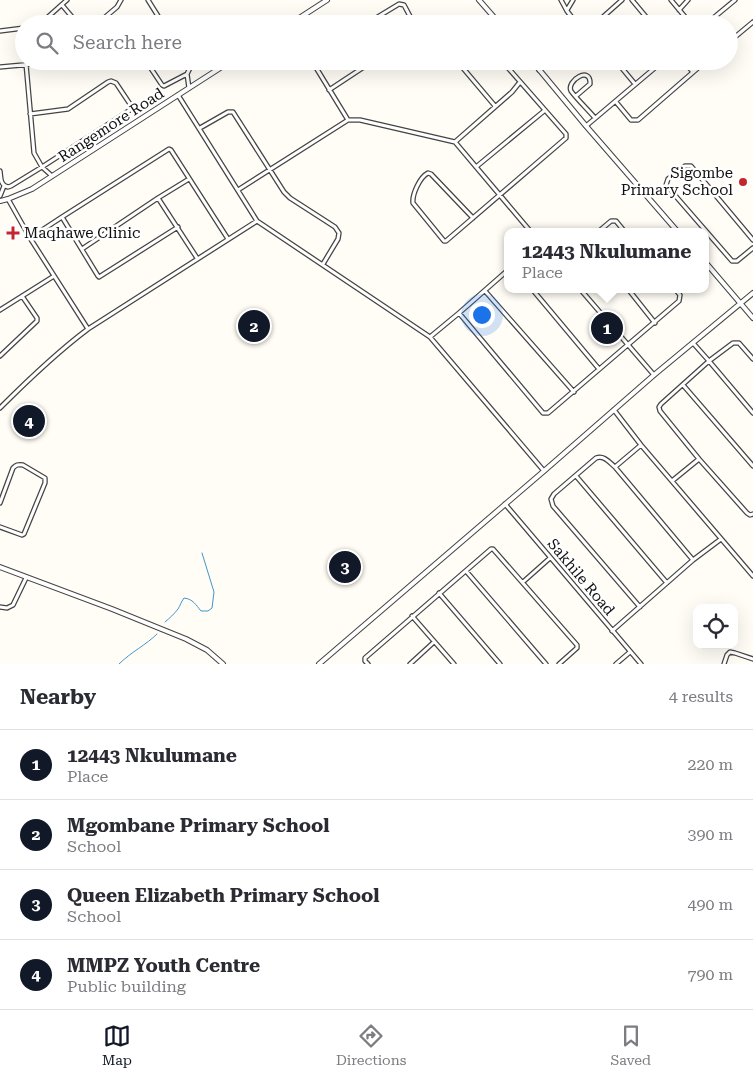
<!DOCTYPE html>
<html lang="en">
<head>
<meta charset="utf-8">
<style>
	body { margin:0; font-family:"Roboto Serif",serif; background:#f2f2f3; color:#2b2b33 }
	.controls { position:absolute; right:15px; bottom:15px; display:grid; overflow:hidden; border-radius:10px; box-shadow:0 5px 20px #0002 }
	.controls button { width:45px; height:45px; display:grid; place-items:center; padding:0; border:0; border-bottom:1px solid #e1e1e2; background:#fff; color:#2b2b33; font:25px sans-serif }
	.you { position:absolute; left:481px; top:314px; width:18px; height:18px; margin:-12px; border:4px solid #fff; border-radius:50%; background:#1a73e8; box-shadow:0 0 0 8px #1a73e833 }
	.badge { display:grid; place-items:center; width:32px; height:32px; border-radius:50%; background:#111827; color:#fff; font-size:16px; font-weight:700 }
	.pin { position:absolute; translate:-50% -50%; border:2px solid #fff; box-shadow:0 1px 5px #0006 }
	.popup { position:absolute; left:504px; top:228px; width:205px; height:65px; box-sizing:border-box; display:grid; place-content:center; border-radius:10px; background:#fff; filter:drop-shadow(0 1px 4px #0005); font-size:16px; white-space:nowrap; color:#7c7c81 }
	.popup b { font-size:19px; color:#2b2b33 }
	.popup::after { content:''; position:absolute; left:50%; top:100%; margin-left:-10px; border:10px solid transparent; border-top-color:#fff }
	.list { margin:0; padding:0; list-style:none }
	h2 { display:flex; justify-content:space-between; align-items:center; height:65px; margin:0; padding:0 20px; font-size:21px }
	h2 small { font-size:16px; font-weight:400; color:#7c7c81 }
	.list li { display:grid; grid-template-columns:32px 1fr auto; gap:15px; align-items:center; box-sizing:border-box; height:70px; padding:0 20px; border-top:1px solid #e1e1e2 }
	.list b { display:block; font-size:19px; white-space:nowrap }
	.list p { margin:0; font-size:16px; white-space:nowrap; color:#7c7c81 }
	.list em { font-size:16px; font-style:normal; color:#7c7c81 }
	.icon { flex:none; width:28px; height:28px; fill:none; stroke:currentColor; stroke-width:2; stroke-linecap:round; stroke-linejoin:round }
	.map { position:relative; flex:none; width:753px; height:664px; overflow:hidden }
	.search { position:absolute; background:#fff; box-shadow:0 5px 20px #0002; left:15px; right:15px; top:15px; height:55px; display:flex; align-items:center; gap:12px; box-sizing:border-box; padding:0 18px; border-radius:28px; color:#7c7c81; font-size:19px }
	.sheet { height:345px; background:#fff }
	nav { display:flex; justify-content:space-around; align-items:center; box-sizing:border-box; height:70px; border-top:1px solid #e1e1e2; background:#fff; font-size:14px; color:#7c7c81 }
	nav a { display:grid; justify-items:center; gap:2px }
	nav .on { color:#111827 }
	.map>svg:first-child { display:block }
</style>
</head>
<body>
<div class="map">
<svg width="753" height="664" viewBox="0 0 753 664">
	<rect width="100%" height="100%" fill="#fffdf5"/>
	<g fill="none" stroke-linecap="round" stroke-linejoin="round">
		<!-- stream -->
		<path stroke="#3f96cf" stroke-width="1" d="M165,622C170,618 174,614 178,609C180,606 181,602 184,598C193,599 196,605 201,611H208L212,608L214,592L202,553
			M119,664C131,652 146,645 157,634"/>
		<defs>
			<path id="minor" d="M148,0L163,24
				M561,0L567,11L577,24
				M632,0L652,24
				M671,0L691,24
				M62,5L78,24
				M567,10L573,0
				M679,10L688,0
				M40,24L67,0
				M97,24L117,7L121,0
				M366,24L399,4L404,5L412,20L413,24
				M595,24L622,0
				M706,24L735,0
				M0,31L24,28
				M729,42L753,22
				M146,61L162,85L164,86L187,74L190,68L187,61
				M312,61L348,120
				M457,61L495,106
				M616,61L635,84
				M683,61L693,72
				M26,64L34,153L42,167L52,176
				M0,67L44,63L51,61
				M539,70L550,61
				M187,74L189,88
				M329,90L373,61
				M178,95L257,221L430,337L544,471
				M576,96L590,84C591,65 566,81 571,91C575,97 590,112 595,118
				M616,102L631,120H638L706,61
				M586,126L663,61
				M200,128L228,112H233L284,192L290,198L335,227L339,233L338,239L323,264
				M455,142L512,92L520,82
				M476,167L544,111
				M0,171C1,178 0,185 8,187L11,186L42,167L130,110L132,107L116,83L111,81L108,82L68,109L30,114
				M238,190L348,120H360L455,142L531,232
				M0,196L4,186
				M158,198L197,258
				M8,199L30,238L88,329
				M62,217L98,276L99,277L178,227
				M473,218L431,174L428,173C420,177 412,194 413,203L444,241H446L566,138V134L502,61
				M598,232L611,221H616L625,232
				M30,238L62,217L169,149L171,150L228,239
				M753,240L691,166H685L668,179L666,185L732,261H737L753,248
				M82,249L158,198L189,179
				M532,289L599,369
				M580,289L654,375
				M628,289L655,323
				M485,291L574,392
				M0,310L54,276
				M459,313L543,413H548L679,301L680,295L675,289
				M430,337L459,313L508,270
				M693,343L709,361L753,413
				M0,356L37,321V318L22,296
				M753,359L739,343H733L709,361L661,404L659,407L660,411L699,459L747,513L750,515L753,514
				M683,385L753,466
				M0,408C28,380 56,353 88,329L257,221
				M614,410L641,445L753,576
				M615,467L641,445
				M576,476L667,583
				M672,481L699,459
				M0,503L13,468C16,465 18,464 23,465L45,478V483L24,534L22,535L0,527
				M505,504L641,664
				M466,571L546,664
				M523,582L550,558
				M439,593L500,664
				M0,607L7,608L13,605L26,578
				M640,607L553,506L551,499L554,494L596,458C604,455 609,462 615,467L693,560
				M412,616L454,664
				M612,631L693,560L721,539
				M368,664L365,661V658L491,549H493L577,645V648L559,664
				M410,664L434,642
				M616,664L630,652
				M724,664L727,655L730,652L735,653L753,659"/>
			<path id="tertiary" d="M479,0L500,24
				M290,24L327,0
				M532,61L586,126L678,232
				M0,201L8,199L32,189L231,61
				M706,263L753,318
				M0,567L112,609L186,639L207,650L223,664
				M319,664L544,471L654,375L753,293"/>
		</defs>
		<!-- minor casing -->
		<use href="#minor" stroke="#444" stroke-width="5.5"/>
		<!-- tertiary casing -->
		<use href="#tertiary" stroke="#444" stroke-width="6"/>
		<!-- minor -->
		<use href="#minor" stroke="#fff" stroke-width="3"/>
		<!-- tertiary -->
		<use href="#tertiary" stroke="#fff" stroke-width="4"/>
	</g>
	<!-- markers -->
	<g fill="#c4262e" stroke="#fff" stroke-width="2">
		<circle cx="743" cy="182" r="5"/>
		<path d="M10.5 225.5h5v5h5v5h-5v5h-5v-5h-5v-5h5z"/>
	</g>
	<g text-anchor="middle" stroke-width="5" stroke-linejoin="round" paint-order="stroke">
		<!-- street labels -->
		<g font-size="15" fill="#111" stroke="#fff">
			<text transform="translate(111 125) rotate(-33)" y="5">Rangemore Road</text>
			<text transform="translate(581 577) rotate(50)" y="5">Sakhile Road</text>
		</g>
		<!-- poi labels -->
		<g font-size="15" fill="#111" stroke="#fff" text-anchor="end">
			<text x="733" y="178">Sigombe<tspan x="733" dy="17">Primary School</tspan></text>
			<text x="24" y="238" text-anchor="start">Maqhawe Clinic</text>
		</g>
	</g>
</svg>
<div class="controls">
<button><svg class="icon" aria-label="locate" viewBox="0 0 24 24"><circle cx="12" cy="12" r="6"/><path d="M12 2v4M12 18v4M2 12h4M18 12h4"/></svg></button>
</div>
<div class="you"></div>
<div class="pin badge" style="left:607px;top:328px">1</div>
<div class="popup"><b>12443 Nkulumane</b>Place</div>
<div class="pin badge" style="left:254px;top:326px">2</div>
<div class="pin badge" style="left:345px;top:567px">3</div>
<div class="pin badge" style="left:29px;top:421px">4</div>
<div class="search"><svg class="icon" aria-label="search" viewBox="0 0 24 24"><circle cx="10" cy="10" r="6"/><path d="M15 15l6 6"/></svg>Search here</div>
</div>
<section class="sheet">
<h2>Nearby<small>4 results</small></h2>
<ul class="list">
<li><span class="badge">1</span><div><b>12443 Nkulumane</b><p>Place</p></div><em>220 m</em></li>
<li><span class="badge">2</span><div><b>Mgombane Primary School</b><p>School</p></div><em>390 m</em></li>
<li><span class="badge">3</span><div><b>Queen Elizabeth Primary School</b><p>School</p></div><em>490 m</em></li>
<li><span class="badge">4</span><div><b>MMPZ Youth Centre</b><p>Public building</p></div><em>790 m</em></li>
</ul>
</section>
<nav>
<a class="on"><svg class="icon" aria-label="map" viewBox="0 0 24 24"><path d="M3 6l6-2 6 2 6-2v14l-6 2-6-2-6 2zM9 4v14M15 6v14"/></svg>Map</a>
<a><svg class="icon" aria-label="directions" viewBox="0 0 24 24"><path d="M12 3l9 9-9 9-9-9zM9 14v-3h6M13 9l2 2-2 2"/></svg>Directions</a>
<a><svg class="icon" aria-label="saved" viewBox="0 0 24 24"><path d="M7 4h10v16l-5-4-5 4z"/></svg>Saved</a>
</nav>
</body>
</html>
